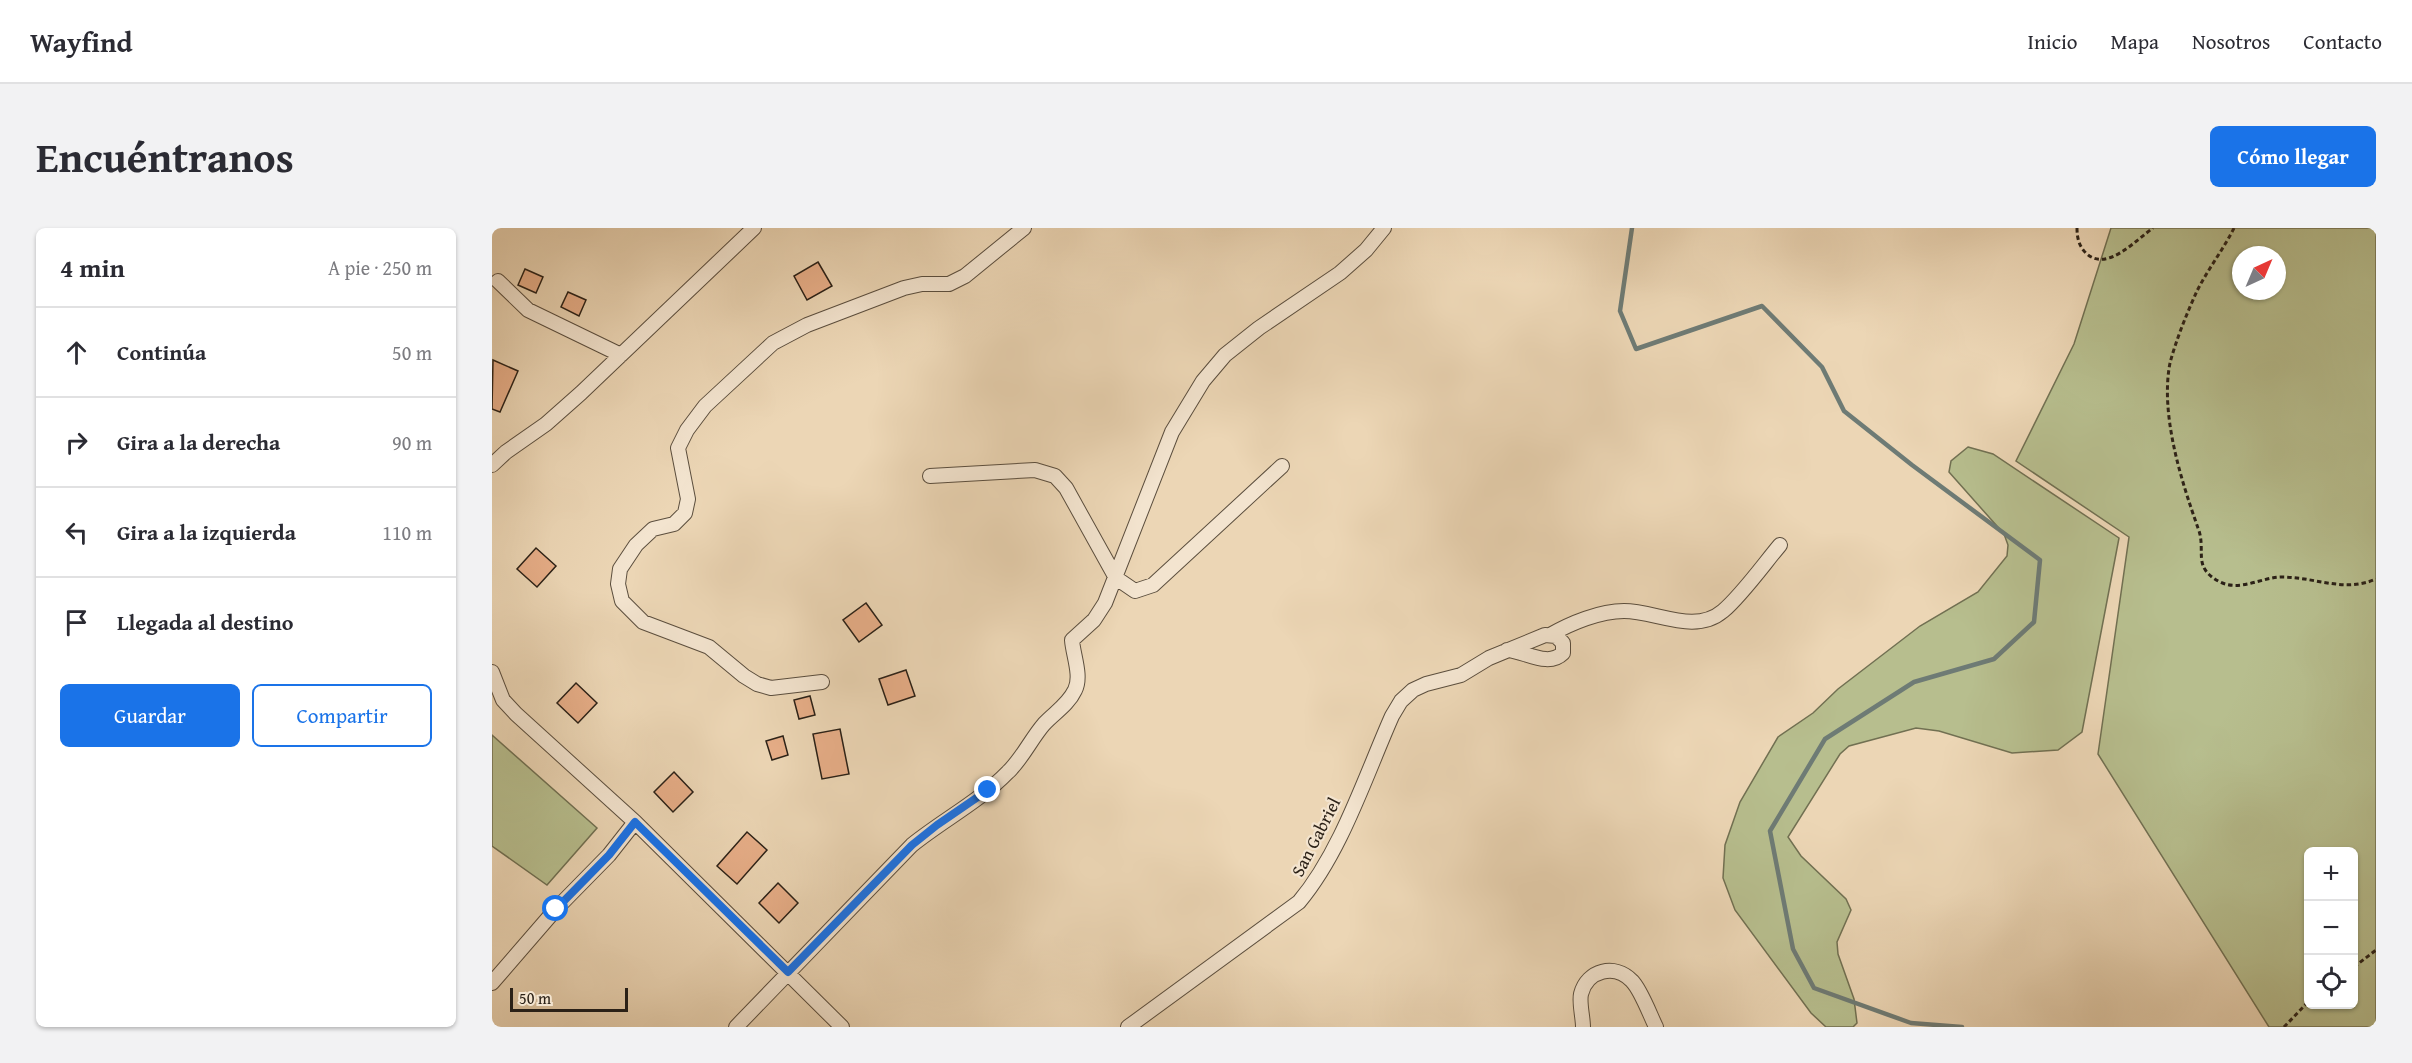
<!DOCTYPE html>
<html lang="es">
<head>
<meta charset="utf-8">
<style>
	body { margin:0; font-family:"Gentium Book Plus",serif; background:#f2f2f3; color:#2b2b33 }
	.controls { position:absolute; right:18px; bottom:18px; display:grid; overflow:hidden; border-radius:9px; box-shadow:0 2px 4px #0004 }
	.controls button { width:54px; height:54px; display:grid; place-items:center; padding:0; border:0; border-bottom:2px solid #e1e1e2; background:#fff; color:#2b2b33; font:30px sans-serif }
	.compass { position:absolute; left:1740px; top:18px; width:54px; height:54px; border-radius:50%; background:#fff; box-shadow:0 2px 4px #0004; rotate:44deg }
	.scale { position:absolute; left:18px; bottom:15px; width:118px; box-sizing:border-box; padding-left:6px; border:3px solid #2b2117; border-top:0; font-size:16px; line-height:21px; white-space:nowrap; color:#2b2117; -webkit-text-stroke:4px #f3e4cf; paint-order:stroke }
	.stop { position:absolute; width:18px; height:18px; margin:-14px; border:4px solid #1a73e8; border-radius:50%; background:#fff }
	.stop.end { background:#1a73e8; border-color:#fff; box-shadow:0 2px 6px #0008 }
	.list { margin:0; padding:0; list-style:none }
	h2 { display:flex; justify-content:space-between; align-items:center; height:78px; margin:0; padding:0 24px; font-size:26px }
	h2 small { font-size:20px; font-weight:400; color:#7c7c81 }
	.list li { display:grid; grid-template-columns:39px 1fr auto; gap:18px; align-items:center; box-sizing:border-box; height:90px; padding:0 24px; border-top:2px solid #e1e1e2 }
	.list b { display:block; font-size:22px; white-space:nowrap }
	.list em { font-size:20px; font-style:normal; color:#7c7c81 }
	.actions { display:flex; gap:12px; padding:18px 24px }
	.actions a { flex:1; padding:14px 0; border:2px solid #1a73e8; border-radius:9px; text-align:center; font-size:21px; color:#1a73e8 }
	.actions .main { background:#1a73e8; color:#fff }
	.icon { flex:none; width:33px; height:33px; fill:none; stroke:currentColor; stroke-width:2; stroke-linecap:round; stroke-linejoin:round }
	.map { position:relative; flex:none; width:1884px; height:799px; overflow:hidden; border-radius:9px }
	header { display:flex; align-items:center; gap:36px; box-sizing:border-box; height:84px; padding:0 30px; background:#fff; border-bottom:2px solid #e1e1e2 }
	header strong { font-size:28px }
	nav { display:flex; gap:33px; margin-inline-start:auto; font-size:21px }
	.intro { display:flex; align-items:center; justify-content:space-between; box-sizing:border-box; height:144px; padding:0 36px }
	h1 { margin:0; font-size:42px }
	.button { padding:15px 27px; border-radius:9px; background:#1a73e8; color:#fff; font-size:21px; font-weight:700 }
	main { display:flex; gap:36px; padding:0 36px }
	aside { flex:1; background:#fff; border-radius:9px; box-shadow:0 2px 4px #0004 }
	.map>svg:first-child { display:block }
</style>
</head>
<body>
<header>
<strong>Wayfind</strong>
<nav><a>Inicio</a><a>Mapa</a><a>Nosotros</a><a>Contacto</a></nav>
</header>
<div class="intro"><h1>Encuéntranos</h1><a class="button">Cómo llegar</a></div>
<main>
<aside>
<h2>4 min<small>A pie · 250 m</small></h2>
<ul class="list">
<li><svg class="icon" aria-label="ahead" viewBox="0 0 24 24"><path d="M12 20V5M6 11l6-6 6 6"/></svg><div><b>Continúa</b></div><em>50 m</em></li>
<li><svg class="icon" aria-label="right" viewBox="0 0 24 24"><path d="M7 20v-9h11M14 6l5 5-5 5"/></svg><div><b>Gira a la derecha</b></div><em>90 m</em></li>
<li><svg class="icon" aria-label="left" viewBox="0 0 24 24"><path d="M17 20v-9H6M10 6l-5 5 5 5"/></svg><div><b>Gira a la izquierda</b></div><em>110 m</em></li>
<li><svg class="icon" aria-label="arrive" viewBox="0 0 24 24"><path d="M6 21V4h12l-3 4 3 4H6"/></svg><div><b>Llegada al destino</b></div></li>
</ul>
<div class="actions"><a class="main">Guardar</a><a>Compartir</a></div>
</aside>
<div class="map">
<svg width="1884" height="799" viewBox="0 0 1884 799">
	<rect width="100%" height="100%" fill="#ecd6b5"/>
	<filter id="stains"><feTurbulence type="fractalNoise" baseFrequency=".00333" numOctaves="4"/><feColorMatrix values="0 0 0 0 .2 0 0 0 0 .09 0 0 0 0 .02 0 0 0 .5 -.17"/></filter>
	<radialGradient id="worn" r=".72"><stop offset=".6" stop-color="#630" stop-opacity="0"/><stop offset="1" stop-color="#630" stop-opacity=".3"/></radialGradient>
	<!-- green -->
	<path fill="#b7be8e" stroke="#717052" stroke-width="1.5" fill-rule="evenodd" d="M1619,0H1884V799H1777L1606,526L1637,309L1524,233L1582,116ZM1749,27H1785V63H1749ZM1816,624H1862V776H1816Z
		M1476,219L1501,226L1627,310L1590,504L1566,522L1520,525L1447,503L1424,500L1357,518L1348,526L1296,609L1309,628L1354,671L1359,682L1345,714L1346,726L1362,771L1365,795L1361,799H1334L1319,785L1243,682L1231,650L1233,617L1248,574L1286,509L1321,485L1346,461L1428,398L1486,364L1515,328L1516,317L1512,306L1457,244L1459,233Z
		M0,507L105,600L55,657L0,618Z"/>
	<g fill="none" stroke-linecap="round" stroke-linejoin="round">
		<!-- stream -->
		<path stroke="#6e7b75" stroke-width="4.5" d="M1140,0L1128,83L1144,121L1270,78L1330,139L1352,183L1420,237L1548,332L1542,394L1502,431L1422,454L1333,511L1278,603L1301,721L1322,760L1419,795L1470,799"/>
	</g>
	<!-- building -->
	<path fill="#e7ae88" stroke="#2b2117" stroke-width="1.5" d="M326,34L340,58L315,72L302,48Z
		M33,41L51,49L44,65L26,57Z
		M76,64L94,72L87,88L69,79Z
		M1,132L26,143L8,184L0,181Z
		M44,320L64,338L45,359L25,341Z
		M374,375L390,397L367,414L351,392Z
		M414,442L423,468L396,477L387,451Z
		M84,455L105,475L86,495L65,475Z
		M318,468L323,487L307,491L302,472Z
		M348,501L357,546L330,551L321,506Z
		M291,508L296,527L280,532L274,513Z
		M182,544L201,564L181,584L162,564Z
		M255,604L275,622L245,656L225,638Z
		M286,655L306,675L287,695L267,675Z"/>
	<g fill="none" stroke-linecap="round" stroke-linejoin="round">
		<defs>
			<path id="street" d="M6,53L36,82L129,127
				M0,237L14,224L54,196L89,165L262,0
				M438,248L543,242L563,248L574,260L624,350L643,363L661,357L790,238
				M1058,407C1079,395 1108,383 1132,383C1164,383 1203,407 1231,383C1249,368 1272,336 1288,317
				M0,444L11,472L24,486L143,594L350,799
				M330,454L279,460L265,456L252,448L217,419L151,394L130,373L126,356L128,341L144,317L161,301L182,296L193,285L196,271L186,220L195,202L213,178L281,115L315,97L412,60L430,56H457L473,48L532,0
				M0,755L64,681L117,627L143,594
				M244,799L420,617C451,592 488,573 516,544C530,531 539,511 552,496C562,485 576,477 583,462C590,448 581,427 580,412L602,392L613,375L680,204L711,153L733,127L767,100L848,45L874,22L892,0
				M636,799L807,674C849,624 873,549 900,488L909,473L921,462L934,456L969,447L997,430L1053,407L1064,408L1071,415V425C1056,440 1033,423 1015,422
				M1091,799C1091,789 1087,775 1089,766C1095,742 1123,735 1140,753C1149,762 1158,787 1164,799"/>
		</defs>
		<!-- street casing -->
		<use href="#street" stroke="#5b4e3e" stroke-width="16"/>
		<!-- path -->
		<path stroke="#2b2117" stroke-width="3" stroke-dasharray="4.5 3" stroke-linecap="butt" d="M1585,0C1585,10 1587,19 1595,26C1615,44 1644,12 1661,0
			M1742,0C1731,22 1716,41 1705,63C1695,85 1684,112 1678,135C1668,186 1689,252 1706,300C1715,323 1699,339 1728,354C1748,364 1770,349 1790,349C1823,349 1852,365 1884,351
			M1862,739L1884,722
			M1792,799L1816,774"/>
		<!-- street -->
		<use href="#street" stroke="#f3e4cf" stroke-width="14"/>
	</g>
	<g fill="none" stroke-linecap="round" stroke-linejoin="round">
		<!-- route -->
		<path stroke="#1a73e8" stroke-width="8" d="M64,681L117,627L143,594L296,744L420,617L445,597L496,562"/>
	</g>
	<g text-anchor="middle" stroke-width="4.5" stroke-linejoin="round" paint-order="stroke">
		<!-- street labels -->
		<g font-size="18" fill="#2b2117" stroke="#f3e4cf">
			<text transform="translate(824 609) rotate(-63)" y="6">San Gabriel</text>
		</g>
	</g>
	<rect width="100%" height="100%" filter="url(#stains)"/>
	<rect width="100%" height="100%" fill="url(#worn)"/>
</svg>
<div class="controls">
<button>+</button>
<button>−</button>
<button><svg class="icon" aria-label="locate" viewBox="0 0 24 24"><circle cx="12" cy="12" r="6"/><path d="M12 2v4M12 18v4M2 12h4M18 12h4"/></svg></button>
</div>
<svg class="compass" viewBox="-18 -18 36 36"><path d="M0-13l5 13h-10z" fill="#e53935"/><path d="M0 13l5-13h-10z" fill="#7c7c81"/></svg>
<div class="scale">50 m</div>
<div class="stop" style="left:64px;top:681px"></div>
<div class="stop end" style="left:496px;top:562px"></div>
</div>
</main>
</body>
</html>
